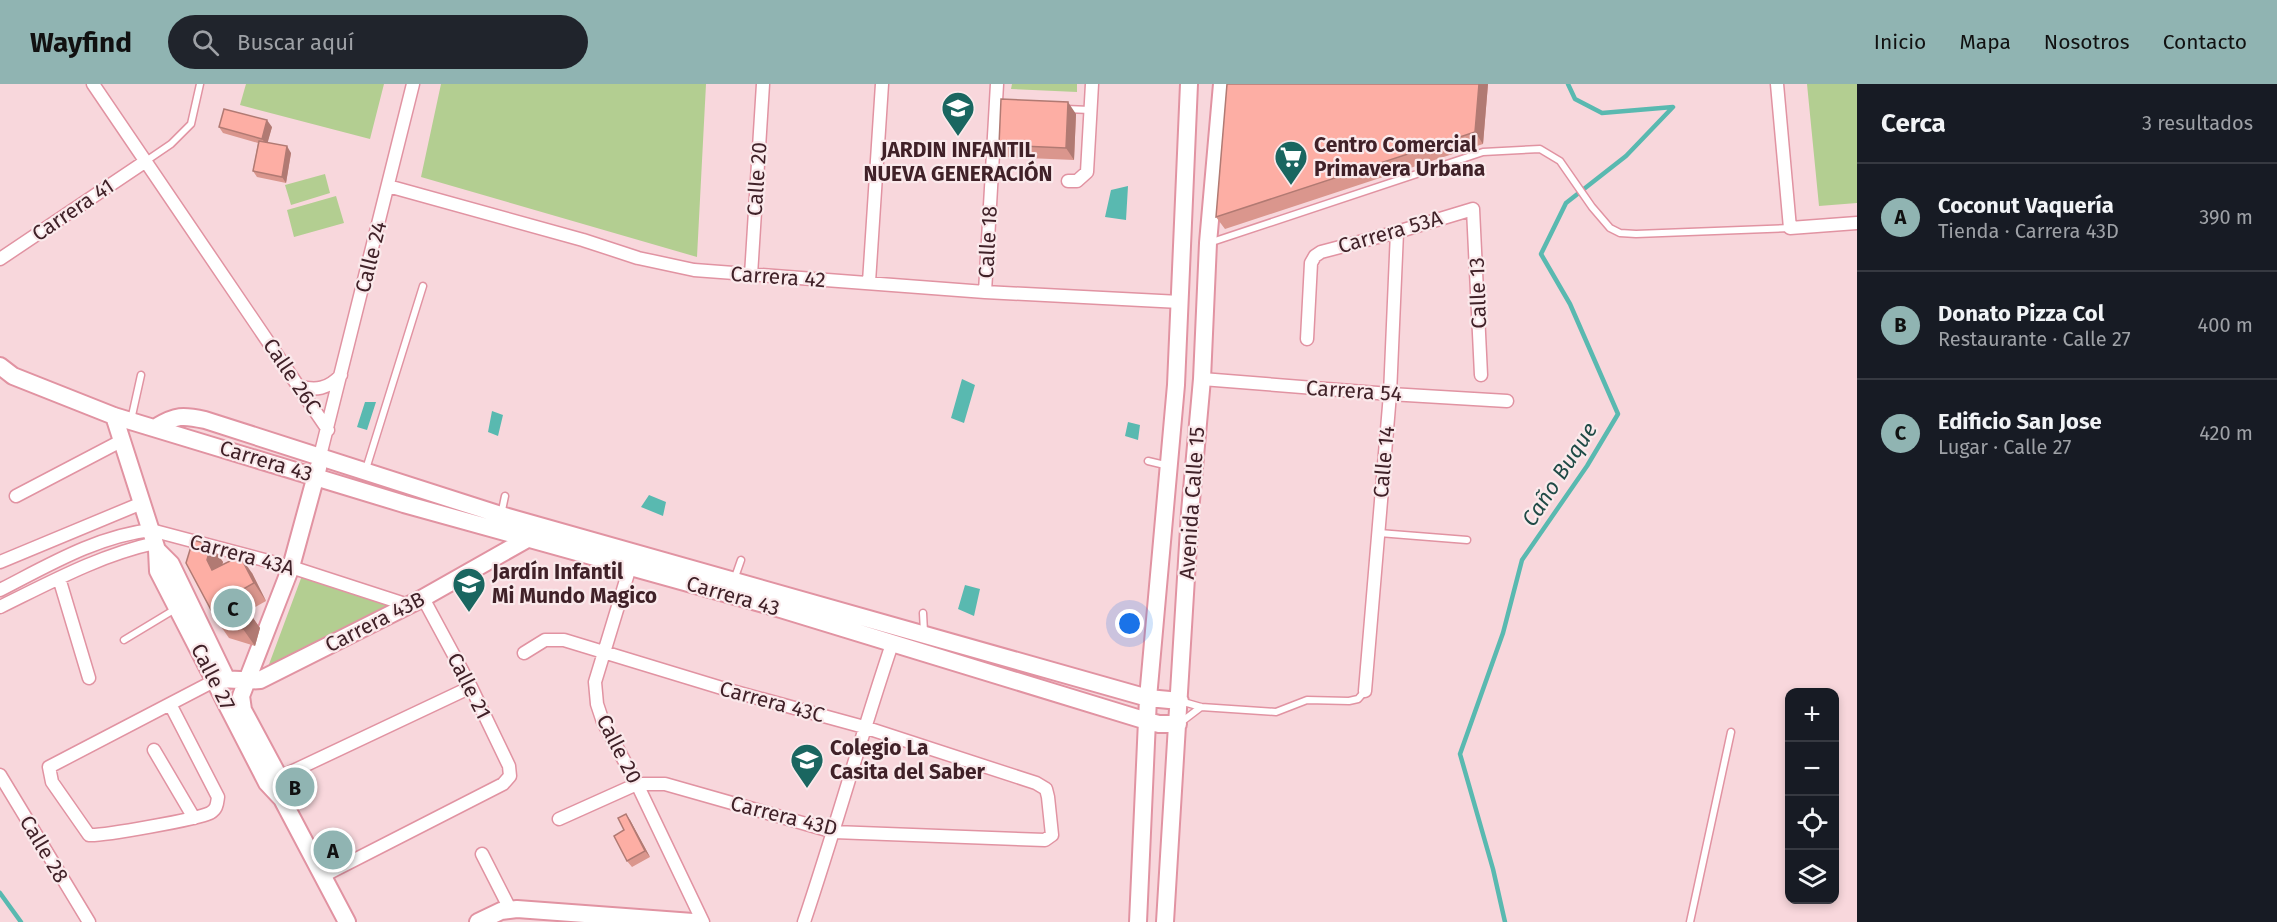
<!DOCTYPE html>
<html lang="es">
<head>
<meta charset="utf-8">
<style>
	body { margin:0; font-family:"Fira Sans",sans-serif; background:#20242c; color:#f1f3f6 }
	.controls { position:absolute; right:18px; bottom:18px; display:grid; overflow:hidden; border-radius:12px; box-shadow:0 3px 9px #0003 }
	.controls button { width:54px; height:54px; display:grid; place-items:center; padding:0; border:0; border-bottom:2px solid #363941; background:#171b24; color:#f1f3f6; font:30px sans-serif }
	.you { position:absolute; left:1130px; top:540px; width:21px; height:21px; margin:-15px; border:4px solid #fff; border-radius:50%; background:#1a73e8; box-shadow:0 0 0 9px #1a73e833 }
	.badge { display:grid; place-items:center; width:39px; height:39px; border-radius:50%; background:#90b4b2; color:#111; font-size:20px; font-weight:700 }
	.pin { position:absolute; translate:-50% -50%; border:3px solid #fff; box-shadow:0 2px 6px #0006 }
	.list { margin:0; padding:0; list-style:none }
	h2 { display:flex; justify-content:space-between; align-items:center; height:78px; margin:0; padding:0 24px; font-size:26px }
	h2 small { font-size:20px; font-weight:400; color:#9ea1a6 }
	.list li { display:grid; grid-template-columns:39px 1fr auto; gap:18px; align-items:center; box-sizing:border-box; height:108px; padding:0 24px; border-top:2px solid #363941 }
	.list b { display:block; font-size:22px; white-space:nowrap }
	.list p { margin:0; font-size:20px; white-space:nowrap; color:#9ea1a6 }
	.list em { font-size:20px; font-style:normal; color:#9ea1a6 }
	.icon { flex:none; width:33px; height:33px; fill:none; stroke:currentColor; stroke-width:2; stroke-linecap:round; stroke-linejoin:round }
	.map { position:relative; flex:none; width:1857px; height:838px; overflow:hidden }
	header { display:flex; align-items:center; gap:36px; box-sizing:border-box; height:84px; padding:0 30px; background:#90b4b2; color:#111 }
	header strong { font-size:28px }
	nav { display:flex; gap:33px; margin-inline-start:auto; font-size:21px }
	.search { width:420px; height:54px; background:#20242c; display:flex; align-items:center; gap:15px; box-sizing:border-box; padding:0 21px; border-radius:33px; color:#9ea1a6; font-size:22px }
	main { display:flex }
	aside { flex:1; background:#171b24 }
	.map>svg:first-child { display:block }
</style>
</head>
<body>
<header>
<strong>Wayfind</strong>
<div class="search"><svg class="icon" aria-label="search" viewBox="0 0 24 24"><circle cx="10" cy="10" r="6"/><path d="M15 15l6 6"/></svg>Buscar aquí</div>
<nav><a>Inicio</a><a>Mapa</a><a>Nosotros</a><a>Contacto</a></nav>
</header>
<main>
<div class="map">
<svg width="1857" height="838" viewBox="0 0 1857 838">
	<rect width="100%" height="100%" fill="#f8d7dc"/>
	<!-- green -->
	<path fill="#b3ce91" d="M246,0H384L370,55L240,21Z
		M441,0H706L697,173L421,93Z
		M1012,0H1077V8L1011,5Z
		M1807,0H1857V119L1819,122Z
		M325,90L330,109L291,121L285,101Z
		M336,112L344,139L294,153L287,126Z
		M303,489L390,520L268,583Z"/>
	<!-- water -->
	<path fill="#59b9b0" d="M1128,102L1126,136L1105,133L1111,106Z
		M962,295L975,301L964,339L951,334Z
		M365,318H376L367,346L357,343Z
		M492,327L503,331L498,352L488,348Z
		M1128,338L1140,341L1138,356L1125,352Z
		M649,411L666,418L663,432L641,423Z
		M965,501L980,505L974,532L958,525Z"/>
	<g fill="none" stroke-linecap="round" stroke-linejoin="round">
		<!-- stream -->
		<path stroke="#59b9b0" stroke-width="4.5" d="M0,809L21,838
			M1505,838L1493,785L1460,670L1503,549L1522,476L1587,382L1618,330L1570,220L1541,170L1566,119L1626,72L1673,23L1602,29L1575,15L1568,0"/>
		<defs>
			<path id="lane" d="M1066,25L1090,26
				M146,77L171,60L191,40L200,0
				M1209,159L1483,68L1540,65L1560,77L1592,123L1610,144L1620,149L1636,150L1790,144
				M131,336L141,291
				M1148,377L1169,382
				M366,385L423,202
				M501,431L505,412
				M1379,449L1467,456
				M734,496L741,476
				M923,529L924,548
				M124,556L177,524
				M1180,617L1201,623L1276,628L1307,616L1349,617L1358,615L1365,607
				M1180,639L1201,623
				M1690,838L1731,648"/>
			<path id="street" d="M93,0L328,346
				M1777,0L1790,144L1857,139
				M1068,97H1077L1087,88L1092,0
				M388,102L583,156L638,174L694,186L985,208L1180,218
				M0,175L146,77
				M751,191L763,0
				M869,198L882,0
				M985,208L997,0
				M1307,255L1311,179L1315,172L1321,168L1397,148L1473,125L1481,291
				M1202,295L1390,310L1507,317
				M298,302C316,307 328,305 341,291
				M320,372L413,0
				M16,412L121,357
				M0,478L142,419
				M630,483L595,598L597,620L603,638L637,700L703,838
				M59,494L89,594
				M0,506C47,482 97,452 151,446L291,483L408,521
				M0,523C51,498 100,471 155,459
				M524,569L545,556H564L725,605L864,643L1036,699L1046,705L1048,713L1052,751L1045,756L834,748L665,700H637L559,735
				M1365,607L1390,310L1397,148
				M170,620L218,713C217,720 217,725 210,729C198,735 103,752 89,751L52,698L49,683L214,597
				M154,666L194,734
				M0,691L89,838
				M274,696L471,603
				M482,770L510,825
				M323,792L503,700L510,692L509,682L471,603L423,514
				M804,838C835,746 861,652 892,560"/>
			<path id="secondary" d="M0,282L13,292L114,332L404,420L764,520L1147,637L1159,640H1178
				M114,332L157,466L158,487L267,699L282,715L347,838
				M156,343C176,331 183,331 205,336L501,431L1148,614L1180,617
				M157,466L171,480L226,594
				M214,597C230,593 244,598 260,596L423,514L529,454
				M282,715L279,693L243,626L241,612L291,483L318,384
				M478,838L501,827L517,825L693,838
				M1138,838L1148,614L1176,301L1189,0
				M1165,838L1190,428L1202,295L1208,159L1222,0"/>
		</defs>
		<!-- lane casing -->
		<use href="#lane" stroke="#e193a2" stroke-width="9"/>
		<!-- street casing -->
		<use href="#street" stroke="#e193a2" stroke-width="15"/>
		<!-- secondary casing -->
		<use href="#secondary" stroke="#e193a2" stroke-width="20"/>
		<!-- lane -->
		<use href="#lane" stroke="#fff" stroke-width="6"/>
		<!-- street -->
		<use href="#street" stroke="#fff" stroke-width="12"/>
		<!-- secondary -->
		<use href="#secondary" stroke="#fff" stroke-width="16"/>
	</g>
	<!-- wall -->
	<path fill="#da968d" d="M1227,0H1488L1483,60L1225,145L1216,133Z
		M1076,30L1074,76L1007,73L999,61Z
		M219,43H272L267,59L291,69L286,99L257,93L253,87L258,59L223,49Z
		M211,461L223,478L222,481L252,489L266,517L248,527L260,544L255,562L229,554L217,537Z
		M630,736L650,773L632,783L627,777L624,746Z"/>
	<!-- shaded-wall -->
	<path fill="#b17a73" d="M1479,0H1488L1483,60L1475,48Z
		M1068,18L1076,30L1074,76L1066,64Z
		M267,36L272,43L267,61L262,55Z
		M287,62L291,69L286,99L282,93Z
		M211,461L223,478L219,493L212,486L207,476Z
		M240,472L252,489L266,517L254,499Z
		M229,513L241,530L248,527L260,544L255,562L243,545Z
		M626,730L630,736L650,773L645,767Z"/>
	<!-- building -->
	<path fill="#fdaea4" stroke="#b17a73" stroke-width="1.5" d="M1227,0H1479L1475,48L1216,133Z
		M1001,15L1068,18L1066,64L999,61Z
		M224,25L267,36L262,55L219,43Z
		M259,57L287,62L282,93L253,87Z
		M193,456L211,461L207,476L212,486L240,472L254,499L229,513L234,523L248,527L243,545L217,537L186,479Z
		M626,730L645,767L627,777L614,752L624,746L618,734Z"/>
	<!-- icons -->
	<defs>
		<symbol id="school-pin" viewBox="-11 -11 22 30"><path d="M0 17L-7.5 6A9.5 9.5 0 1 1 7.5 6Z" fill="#1a6660" stroke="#fae9eb"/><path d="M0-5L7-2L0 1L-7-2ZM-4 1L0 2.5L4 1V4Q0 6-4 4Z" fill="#fff"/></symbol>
		<symbol id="supermarket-pin" viewBox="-11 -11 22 30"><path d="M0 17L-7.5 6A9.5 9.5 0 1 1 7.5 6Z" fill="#1a6660" stroke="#fae9eb"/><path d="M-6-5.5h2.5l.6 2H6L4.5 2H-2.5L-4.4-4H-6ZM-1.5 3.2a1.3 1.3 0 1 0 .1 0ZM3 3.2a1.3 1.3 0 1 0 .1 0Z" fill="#fff"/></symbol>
	</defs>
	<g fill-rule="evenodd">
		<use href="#school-pin" x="939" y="5" width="38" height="52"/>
		<use href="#supermarket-pin" x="1272" y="54" width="38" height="52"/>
		<use href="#school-pin" x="450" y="481" width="38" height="52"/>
		<use href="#school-pin" x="788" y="657" width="38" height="52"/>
	</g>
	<g text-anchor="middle" stroke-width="4.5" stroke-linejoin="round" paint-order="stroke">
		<!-- poi labels -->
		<g font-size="21" font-weight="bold" fill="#402128" stroke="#fae9eb" text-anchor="start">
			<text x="1314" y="68">Centro Comercial<tspan x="1314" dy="24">Primavera Urbana</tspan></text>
			<text x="958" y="73" text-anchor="middle">JARDIN INFANTIL<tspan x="958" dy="24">NUEVA GENERACIÓN</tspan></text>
			<text x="492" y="495">Jardín Infantil<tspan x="492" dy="24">Mi Mundo Magico</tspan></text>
			<text x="830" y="671">Colegio La<tspan x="830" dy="24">Casita del Saber</tspan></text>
		</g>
		<!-- street labels -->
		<g font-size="21" fill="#402128" stroke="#fae9eb">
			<text transform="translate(757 95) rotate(-86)" y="7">Calle 20</text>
			<text transform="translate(73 126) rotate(-34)" y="7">Carrera 41</text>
			<text transform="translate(1390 148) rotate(-16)" y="7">Carrera 53A</text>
			<text transform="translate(988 158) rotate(-87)" y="7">Calle 18</text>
			<text transform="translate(371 173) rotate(-76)" y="7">Calle 24</text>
			<text transform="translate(778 193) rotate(4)" y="7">Carrera 42</text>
			<text transform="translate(1478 209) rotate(-92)" y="7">Calle 13</text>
			<text transform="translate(292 292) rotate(56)" y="7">Calle 26C</text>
			<text transform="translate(1354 307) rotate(4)" y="7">Carrera 54</text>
			<text transform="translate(266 377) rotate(17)" y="7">Carrera 43</text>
			<text transform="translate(1384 378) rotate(-85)" y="7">Calle 14</text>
			<text transform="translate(1192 419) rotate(-86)" y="7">Avenida Calle 15</text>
			<text transform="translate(242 471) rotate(15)" y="7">Carrera 43A</text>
			<text transform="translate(733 512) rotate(16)" y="7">Carrera 43</text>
			<text transform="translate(375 538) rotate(-27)" y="7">Carrera 43B</text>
			<text transform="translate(213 593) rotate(63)" y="7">Calle 27</text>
			<text transform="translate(469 602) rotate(63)" y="7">Calle 21</text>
			<text transform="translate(772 618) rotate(15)" y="7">Carrera 43C</text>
			<text transform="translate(619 665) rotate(63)" y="7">Calle 20</text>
			<text transform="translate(784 732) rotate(14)" y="7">Carrera 43D</text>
			<text transform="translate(44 765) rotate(59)" y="7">Calle 28</text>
		</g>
		<!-- water labels -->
		<g font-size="22" font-style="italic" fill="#1f4a46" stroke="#fae9eb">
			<text transform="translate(1559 390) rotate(-57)" y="8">Caño Buque</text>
		</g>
	</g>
</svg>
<div class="controls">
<button>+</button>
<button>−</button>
<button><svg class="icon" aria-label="locate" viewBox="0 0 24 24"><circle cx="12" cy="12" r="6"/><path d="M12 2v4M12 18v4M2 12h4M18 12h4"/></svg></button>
<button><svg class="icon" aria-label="layers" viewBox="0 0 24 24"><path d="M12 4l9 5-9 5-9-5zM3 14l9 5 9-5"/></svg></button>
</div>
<div class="you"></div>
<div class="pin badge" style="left:333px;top:766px">A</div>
<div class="pin badge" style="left:295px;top:703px">B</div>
<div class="pin badge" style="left:233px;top:524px">C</div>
</div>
<aside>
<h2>Cerca<small>3 resultados</small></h2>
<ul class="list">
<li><span class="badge">A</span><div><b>Coconut Vaquería</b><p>Tienda · Carrera 43D</p></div><em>390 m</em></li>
<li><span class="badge">B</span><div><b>Donato Pizza Col</b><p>Restaurante · Calle 27</p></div><em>400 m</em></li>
<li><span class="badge">C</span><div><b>Edificio San Jose</b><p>Lugar · Calle 27</p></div><em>420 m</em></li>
</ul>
</aside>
</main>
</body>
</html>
